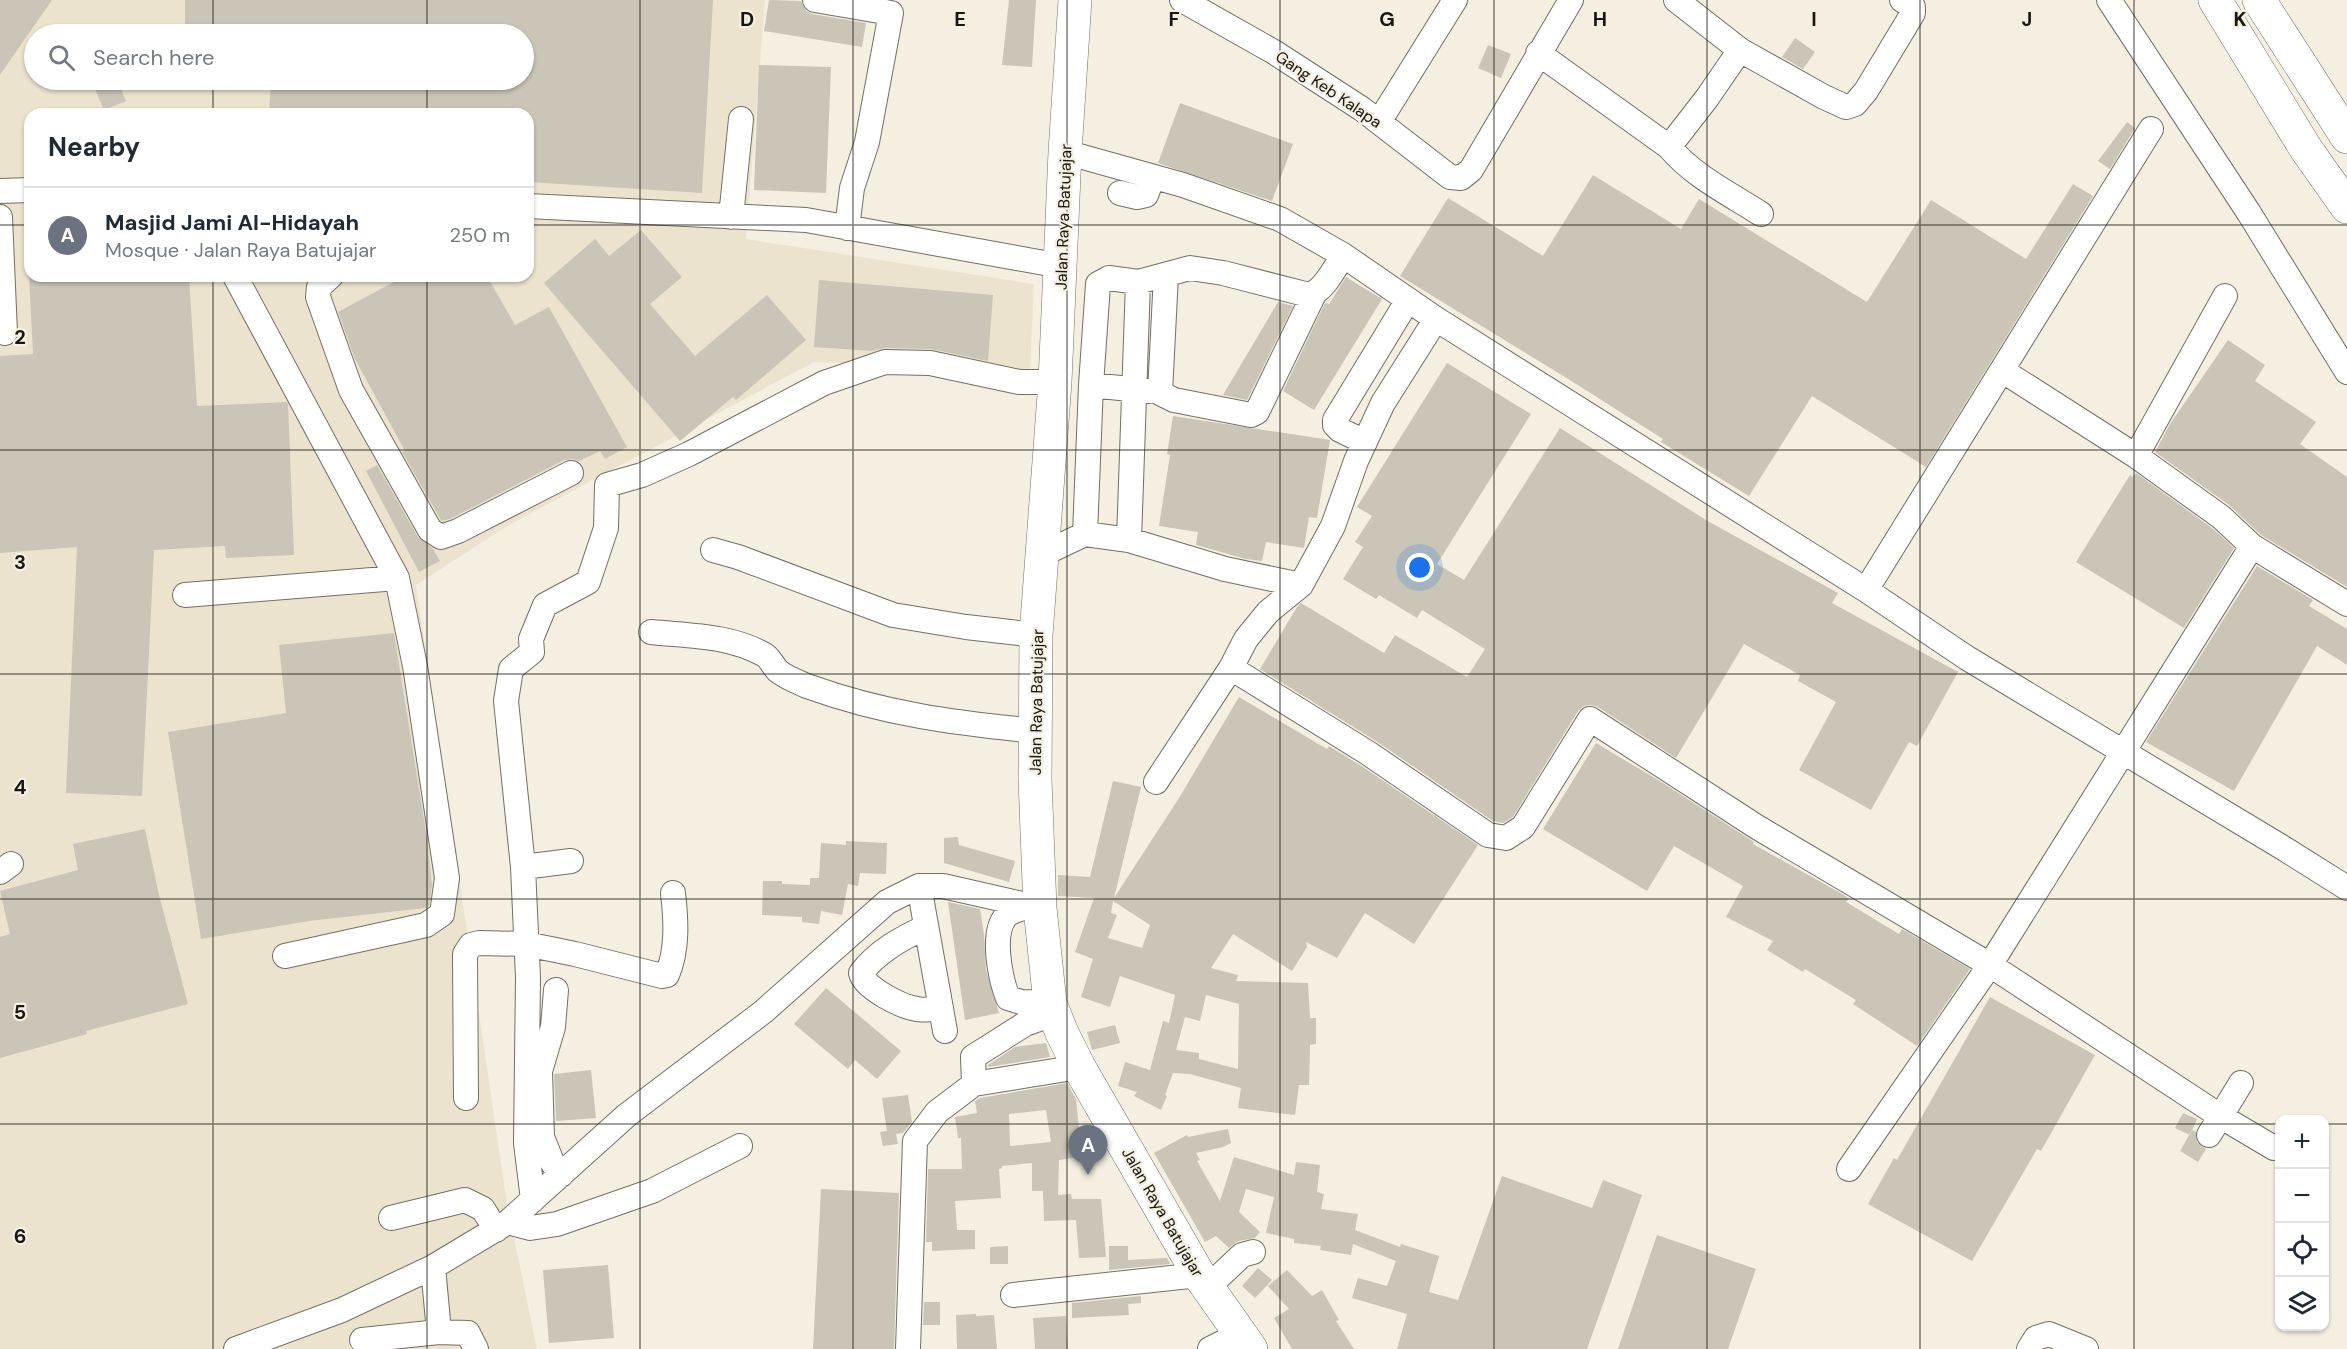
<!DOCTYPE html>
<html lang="en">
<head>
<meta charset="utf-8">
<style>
	body { margin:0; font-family:"DM Sans",sans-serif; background:#f2f2f3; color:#1f2937 }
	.controls { position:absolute; right:18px; bottom:18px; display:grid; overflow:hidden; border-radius:12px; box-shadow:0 2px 4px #0004 }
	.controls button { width:54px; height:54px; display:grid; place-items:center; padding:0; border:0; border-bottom:2px solid #e0e1e3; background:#fff; color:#1f2937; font:30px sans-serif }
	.you { position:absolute; left:1420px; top:568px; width:21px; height:21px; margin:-15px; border:4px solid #fff; border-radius:50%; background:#1a73e8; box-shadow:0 0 0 9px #1a73e833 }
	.badge { display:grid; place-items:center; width:39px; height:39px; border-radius:50%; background:#db2777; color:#fff; font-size:20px; font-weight:700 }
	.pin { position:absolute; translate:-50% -50px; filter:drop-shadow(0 2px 3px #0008) }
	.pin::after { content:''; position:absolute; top:32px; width:21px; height:18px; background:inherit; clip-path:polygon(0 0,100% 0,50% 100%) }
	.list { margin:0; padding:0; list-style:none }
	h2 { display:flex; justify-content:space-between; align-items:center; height:78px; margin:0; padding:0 24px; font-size:26px }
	h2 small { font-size:20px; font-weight:400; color:#747a83 }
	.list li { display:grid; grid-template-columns:39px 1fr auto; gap:18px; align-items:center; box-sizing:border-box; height:96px; padding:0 24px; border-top:2px solid #e0e1e3 }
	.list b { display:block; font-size:22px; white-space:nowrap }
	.list p { margin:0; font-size:20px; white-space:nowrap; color:#747a83 }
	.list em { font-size:20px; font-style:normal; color:#747a83 }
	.icon { flex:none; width:33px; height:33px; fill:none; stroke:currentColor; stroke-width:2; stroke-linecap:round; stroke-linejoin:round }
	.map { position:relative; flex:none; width:2347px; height:1349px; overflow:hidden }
	.search { position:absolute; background:#fff; box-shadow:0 2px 4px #0004; left:24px; top:24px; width:510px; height:66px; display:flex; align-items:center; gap:15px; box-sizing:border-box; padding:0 21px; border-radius:33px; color:#747a83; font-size:22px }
	.panel { position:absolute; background:#fff; box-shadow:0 2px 4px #0004; left:24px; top:108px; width:510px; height:174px; border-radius:18px }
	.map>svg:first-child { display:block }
</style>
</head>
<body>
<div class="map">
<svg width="2347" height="1349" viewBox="0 0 2347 1349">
	<rect width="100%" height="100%" fill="#f4efe1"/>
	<!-- built -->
	<path fill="#ebe3ce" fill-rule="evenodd" d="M0,0H765L746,239L1034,284L1030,370L814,362L507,526L416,585L507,1204L537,1349H0ZM34,34H524V80H34ZM30,114H528V276H30Z"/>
	<!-- building -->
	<path fill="#cac5b7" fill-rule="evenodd" d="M0,0H52L0,75Z
		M185,0H713L702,193L528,182V114H269L271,80H524V34H185Z
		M769,0L801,1L806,11L812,14L866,23L862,47L764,31Z
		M1009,0H1036L1032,67L1002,65Z
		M1795,38L1815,52L1803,69L1782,57Z
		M1488,45L1511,54L1501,78L1478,68Z
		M759,65L831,67L826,193L754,190Z
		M91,80H117L126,101L104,110Z
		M1180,103L1293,144L1272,201L1158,163Z
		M2127,122L2135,128L2110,169L2098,161Z
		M1593,175L1681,229L1699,199L1867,302L1931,200L2026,259L2073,184L2093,196L1926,467L1812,396L1749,496L1661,442L1663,439L1565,377L1400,276L1448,198L1543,256Z
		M641,230L682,277L650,304L695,356L767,295L806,340L736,400L733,397L680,441L544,283L595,239L609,256Z
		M29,276H189L197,406L287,402L288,404L294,555L226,558L225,546L154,550L142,796L66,793L77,547L0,553V356L33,354Z
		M405,276H487L515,325L549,307L627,447L605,459L600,451L579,461L572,459L564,460L452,518L443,521L441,520L402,452L405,451L355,359L338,312Z
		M1346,277L1382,299L1314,410L1283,391L1325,303L1329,304Z
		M819,280L993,295L988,361L931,349L885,348L872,351L814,347Z
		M1278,302L1293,306L1247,400L1223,395Z
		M2228,340L2265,365L2255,381L2316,422L2300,444L2347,477V587L2261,535L2229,505L2155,452L2170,424Z
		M1447,363L1531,414L1437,564L1464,580L1560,428L1706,520L1838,593L1832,603L1958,672L1917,746L1909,742L1871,810L1799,770L1836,702L1798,681L1800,675L1744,644L1676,758L1598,707L1591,705L1584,706L1578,711L1513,817L1503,823L1493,821L1376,741L1260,669L1297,607L1301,603L1384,653L1395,635L1467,677L1485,649L1422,610L1417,618L1379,595L1376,599L1343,579L1363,547L1355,542L1372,516L1357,507Z
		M1173,416L1330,440L1317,518L1309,517L1304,548L1266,542L1262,561L1246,559L1196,545L1198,532L1159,526L1170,455L1167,454Z
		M377,465L418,537L433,549L440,561L419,572L366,471Z
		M2136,473L2212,528L2234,548L2184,628L2076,562L2130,475L2133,477Z
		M2257,566L2313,600L2309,606L2347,629V665L2317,646L2234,791L2146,742Z
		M394,633L426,832L432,885L429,906L425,908L309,921L201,939L168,732L286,713L279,645Z
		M1239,697L1327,749L1329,746L1360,765L1478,845L1414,944L1365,913L1337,958L1306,942L1307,947L1292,971L1233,934L1211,968L1238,975L1236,981L1308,983L1310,1018H1316V1044L1310,1045L1309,1085H1299L1295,1115L1238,1108L1241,1088L1190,1074L1173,1073L1165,1095L1167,1096L1161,1110L1134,1096L1137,1092L1118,1086L1125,1062L1150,1070L1163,1021L1169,1023L1175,995L1120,976L1110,1007L1081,997L1093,959L1075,952L1094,898L1058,896V875L1090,877L1113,781L1141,787L1114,898L1179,798ZM1113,901L1150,925L1142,948L1108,938L1117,915L1111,913ZM1206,995L1239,1004L1238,1069L1199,1059V1053L1176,1050L1185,1017L1200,1021Z
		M1596,743L1663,783L1754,842L1753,844L1844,895L1849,899L1846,902L1899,934L1902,929L1970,969L1917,1046L1853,1004L1856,1000L1805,969L1803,972L1767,950L1773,941L1726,917L1743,886L1674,846L1647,891L1543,829Z
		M145,829L159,895L188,1004L86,1031L87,1034L0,1058V937L10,934L0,891L78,870L73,844Z
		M958,837L959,845L1015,861L1009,882L944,863V838Z
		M846,841L887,843L886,874L860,873L858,886L848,884L842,915L821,911L819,924L802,922V917L762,915L763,881H782V884L810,885V878H819L821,843L846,845Z
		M948,902L980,909L984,935L986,970L999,1013L965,1020Z
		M826,988L901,1051L877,1079L855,1060L848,1069L794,1024Z
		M1990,997L2095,1055L2041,1151L2037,1149L1972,1261L1868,1204L1894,1158L1897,1160Z
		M1115,1025L1120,1043L1092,1050L1087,1032Z
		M1046,1043L1050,1057L988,1067V1065L1015,1047Z
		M591,1070L596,1118L556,1121L554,1074Z
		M1067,1083L1076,1099L1079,1128L1089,1126L1094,1155L1059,1160L1058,1195L1071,1194L1072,1199H1101L1106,1257L1079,1258L1076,1220L1044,1221L1043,1191H1032V1163L1002,1166V1168L999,1169L1001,1198L955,1201L957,1230H975V1249L932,1251V1242H926L928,1169H962L961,1138H958L955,1117L977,1113L975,1101L980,1098ZM1046,1110L1051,1142L1010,1146L1009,1114Z
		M908,1095L912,1122L903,1133L896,1134L898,1144L883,1146L880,1132L887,1131L882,1098Z
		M2183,1113L2197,1119L2190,1135L2175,1128Z
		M1228,1129L1231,1143L1223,1147L1196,1153L1200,1160L1197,1161L1220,1201L1234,1157L1294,1175L1296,1162L1320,1165L1317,1192L1324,1194L1321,1209L1358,1214L1355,1230L1400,1247L1401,1244L1439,1256L1429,1292L1458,1300L1502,1176L1592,1208L1603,1180L1642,1195L1587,1349H1397L1407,1314L1352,1298L1358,1278L1387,1286L1396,1261L1353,1244L1351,1255L1320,1250L1321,1246L1294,1243V1239L1266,1233L1274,1197L1246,1189L1239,1212L1260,1232L1255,1238L1238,1241L1229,1248L1216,1236L1205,1242L1154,1153L1187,1135L1188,1137Z
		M2192,1130L2196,1132L2197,1142L2206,1149L2198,1162L2180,1151Z
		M821,1189L899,1193L894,1349H813Z
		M1657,1235L1756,1269L1728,1349H1618Z
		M1008,1246V1264H990V1247Z
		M1109,1246H1128V1260L1167,1258L1170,1264L1109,1270Z
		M608,1265L614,1338L549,1343L543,1270Z
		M1258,1268L1272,1280L1255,1298L1242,1286Z
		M1287,1270L1312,1296L1322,1290L1339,1320L1336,1321L1354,1349H1292L1274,1318L1289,1309L1268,1286Z
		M1141,1296V1303L1128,1304L1129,1315L1072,1318V1303Z
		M924,1302H940V1325H923Z
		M976,1314V1316L994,1315L997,1349H957L956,1315Z
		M1066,1316L1068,1349H1035L1033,1318Z"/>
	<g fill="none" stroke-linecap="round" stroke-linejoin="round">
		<defs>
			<path id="minor" d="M815,0L891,13L867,142L852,188L847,228
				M1182,0L1274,52L1362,109L1450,177L1461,178L1471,170L1571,0
				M1676,0L1740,50L1707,98L1669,147C1693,176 1730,194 1761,214
				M2109,0L2249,213L2347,372
				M1740,50L1824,97L1846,107L1855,104L1866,91L1913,13V7L1902,0
				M1538,53L1669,147
				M1379,122L1455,0
				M1065,152L1183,185L1280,219L1343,255
				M0,191L30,190
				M1120,193L1137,197L1146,195L1153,177
				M528,206L806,220L1061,266
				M0,217L5,333
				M731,217L741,119
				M1166,275L1160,393L1174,400L1251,415L1257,412L1314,294
				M235,276L397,578L415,666L447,878L442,914L426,925L285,956
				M331,276L319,287L318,297L351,390L430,530L441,537L458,531L571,473
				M1091,385L1149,391
				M1365,442L1340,430L1335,425V420L1408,300
				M2136,456L2225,296
				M1085,534L1091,385L1098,284L1109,278L1138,282L1190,268L1223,273L1309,295C1324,291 1335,268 1343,255L1436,319L1866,590L1967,658L2280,846L2347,888
				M1129,540L1225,569L1301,585
				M2252,546L2347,604
				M713,550L738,557L893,615L966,627L1036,635
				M1043,554L1085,534L1129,540L1138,282
				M1866,590L2151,129
				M185,595L397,578
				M651,632C690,636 728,635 763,654C770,657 772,665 778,671C785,677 798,682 807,686C884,714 955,723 1036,731
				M1231,668L1368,753L1488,835L1506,838L1523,827L1590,719L1757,827L1990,965L2252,546L2221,517L2136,456L2003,371
				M1156,782L1231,668L1246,639L1268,612L1301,585L1333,526L1356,461L1383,403L1436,319
				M523,867L571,861
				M0,872L11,864
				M919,886L945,1031
				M1032,905C1025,908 1012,910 1006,916C991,933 1000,978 1008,998L1021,1002L1050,1003
				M926,927C902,938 878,951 861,973C864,988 902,1007 917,1009C924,1011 934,1008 941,1008
				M556,990L553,1027L540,1071L542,1137L552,1162L561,1175
				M974,1084L973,1057L1025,1024L1053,1014
				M466,1098L465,954L471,945L479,943L526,944L575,954L662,976L667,975C678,950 676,919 673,893
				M2209,1135L2241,1083
				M1849,1169L1990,965L2220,1116L2274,1148
				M533,1200L526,1143L528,978L523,867L506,701L511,669L532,652L531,639L545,605L588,582L606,528L607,485L642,475L689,454L824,383L885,362L930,363L1019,382H1055
				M391,1218L465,1200L483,1209L496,1230
				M508,1222L530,1228L557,1224L652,1191L740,1146
				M433,1267L439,1332L468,1333L476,1349
				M1208,1287L1242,1255L1253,1252
				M1013,1295L1199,1275
				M362,1340L439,1332
				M236,1349L342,1310L433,1267L508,1222L627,1115L763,1012L887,902L919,886H943L1040,908
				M908,1349L915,1141L937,1112L974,1084L1079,1067
				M1210,1349L1240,1334
				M2029,1349L2036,1338L2049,1334L2086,1349"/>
			<path id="highway" d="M1075,0L1065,152L1055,382L1036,635L1035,779L1040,908L1050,1003L1062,1033L1079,1067L1199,1275L1251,1349
				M2215,0L2306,149L2347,207
				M2259,0L2347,137"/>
		</defs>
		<!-- minor casing -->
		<use href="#minor" stroke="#746f63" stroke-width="26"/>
		<!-- highway casing -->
		<use href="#highway" stroke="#746f63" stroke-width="34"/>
		<!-- minor -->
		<use href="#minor" stroke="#fff" stroke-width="24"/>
		<!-- highway -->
		<use href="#highway" stroke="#fff" stroke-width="33"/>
	</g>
	<!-- grid -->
	<path fill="none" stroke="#181611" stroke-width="1.5" stroke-opacity="0.55" d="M213,0V34M427,0V34M640,0V1349M853,0V1349M1067,0V1349M1280,0V1349M1494,0V1349M1707,0V1349M1920,0V1349M2134,0V1349M213,80V114M427,80V114M0,225H30M528,225H2347M213,276V1349M427,276V1349M0,450H2347M0,674H2347M0,899H2347M0,1124H2280M2324,1124H2347"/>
	<g text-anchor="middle" stroke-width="4.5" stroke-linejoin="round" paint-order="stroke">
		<!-- street labels -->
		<g font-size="16" fill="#181611" stroke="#f4efe1">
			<text transform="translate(1329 89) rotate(34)" y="6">Gang Keb Kalapa</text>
			<text transform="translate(1063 217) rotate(-88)" y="6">Jalan Raya Batujajar</text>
			<text transform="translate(1036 702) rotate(-89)" y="6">Jalan Raya Batujajar</text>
			<text transform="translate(1163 1212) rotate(60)" y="6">Jalan Raya Batujajar</text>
		</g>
	</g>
	<g font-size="20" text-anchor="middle" font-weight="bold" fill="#181611" stroke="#f4efe1" stroke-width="4.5" stroke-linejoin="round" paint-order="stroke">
		<text x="747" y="26">D</text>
		<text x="960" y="26">E</text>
		<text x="1174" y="26">F</text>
		<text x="1387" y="26">G</text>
		<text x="1600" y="26">H</text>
		<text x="1814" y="26">I</text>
		<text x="2027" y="26">J</text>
		<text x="2240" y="26">K</text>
		<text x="20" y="344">2</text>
		<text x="20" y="569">3</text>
		<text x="20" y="794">4</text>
		<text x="20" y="1019">5</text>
		<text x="20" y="1243">6</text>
	</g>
</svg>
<div class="controls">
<button>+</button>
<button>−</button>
<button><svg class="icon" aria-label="locate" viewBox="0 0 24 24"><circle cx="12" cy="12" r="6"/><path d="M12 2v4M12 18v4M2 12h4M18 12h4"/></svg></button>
<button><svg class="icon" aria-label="layers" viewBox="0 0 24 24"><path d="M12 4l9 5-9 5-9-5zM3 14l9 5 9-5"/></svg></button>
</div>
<div class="you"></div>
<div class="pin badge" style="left:1088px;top:1175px;background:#6b7280">A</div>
<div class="search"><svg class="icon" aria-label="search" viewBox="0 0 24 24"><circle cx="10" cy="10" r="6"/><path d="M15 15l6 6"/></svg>Search here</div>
<section class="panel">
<h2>Nearby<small></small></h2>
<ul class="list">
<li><span class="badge" style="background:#6b7280">A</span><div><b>Masjid Jami Al-Hidayah</b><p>Mosque · Jalan Raya Batujajar</p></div><em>250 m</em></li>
</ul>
</section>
</div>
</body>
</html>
